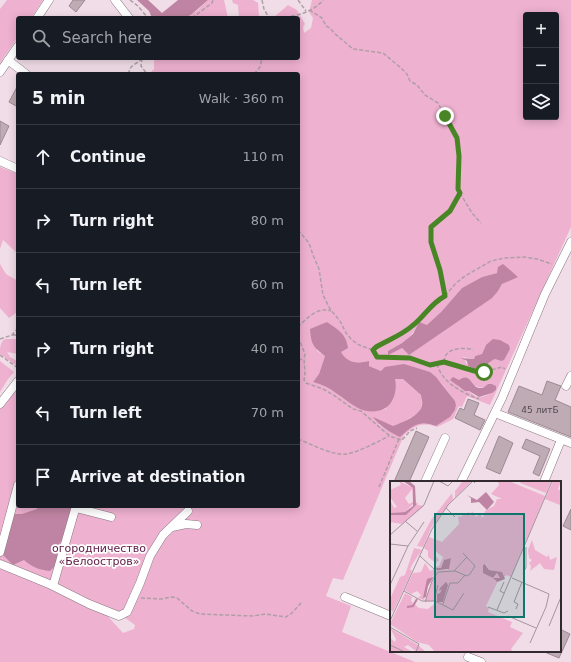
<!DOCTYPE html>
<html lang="en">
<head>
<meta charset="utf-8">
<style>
	body { margin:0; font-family:"DejaVu Sans",sans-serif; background:#20242c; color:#f1f3f6 }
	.controls { position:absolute; right:12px; top:12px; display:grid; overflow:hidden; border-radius:4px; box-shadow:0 2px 10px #0003 }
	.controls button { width:36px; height:36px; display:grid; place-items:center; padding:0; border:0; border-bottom:1px solid #363941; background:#171b24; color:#f1f3f6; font:20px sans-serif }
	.stop { position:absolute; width:12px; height:12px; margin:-9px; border:3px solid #478525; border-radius:50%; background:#fff }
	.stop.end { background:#478525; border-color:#fff; box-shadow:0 1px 4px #0008 }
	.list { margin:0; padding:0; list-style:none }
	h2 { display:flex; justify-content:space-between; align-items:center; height:52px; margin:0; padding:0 16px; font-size:17px }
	h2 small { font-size:13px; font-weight:400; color:#9ea1a6 }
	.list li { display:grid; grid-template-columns:26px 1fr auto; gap:12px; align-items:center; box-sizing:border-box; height:64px; padding:0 16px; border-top:1px solid #363941 }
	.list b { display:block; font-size:15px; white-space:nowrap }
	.list em { font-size:13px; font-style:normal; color:#9ea1a6 }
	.icon { flex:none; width:22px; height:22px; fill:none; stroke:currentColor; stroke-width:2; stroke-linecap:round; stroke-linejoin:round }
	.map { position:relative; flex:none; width:571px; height:662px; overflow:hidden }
	.search { position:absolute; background:#171b24; box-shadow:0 2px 10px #0003; left:16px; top:16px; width:284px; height:44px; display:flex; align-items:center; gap:10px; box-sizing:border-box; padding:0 14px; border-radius:4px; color:#9ea1a6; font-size:15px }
	.panel { position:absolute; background:#171b24; box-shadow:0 2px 10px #0003; left:16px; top:72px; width:284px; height:436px; border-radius:4px }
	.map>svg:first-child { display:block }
</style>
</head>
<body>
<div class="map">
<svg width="571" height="662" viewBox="0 0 571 662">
	<rect width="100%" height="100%" fill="#f1dde7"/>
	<!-- green -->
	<path fill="#eeb1d0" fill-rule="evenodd" d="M7,0H43L31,18H18V37L0,63V9Z
		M208,0H224L228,18H180C192,17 200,8 208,0Z
		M232,0H253L258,3L259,17L261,18H239L238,5L233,3Z
		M312,0H571V227L490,405L467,396L462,407L459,406L453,419L437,427C421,422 416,425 404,435L343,580L333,578L326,596L351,606L342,632L415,662H0V404L18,381V506H298V74H149L154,69V58H298V18H273L288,5L297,10L305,24L303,27L304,33L311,28L313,18L309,12ZM526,15H556V117H526ZM497,273L518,276L502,284L498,291L409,355L402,348L388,351C404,342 411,339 419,322L427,326L441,312L462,288L482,277ZM327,322C331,332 340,357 349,361C355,364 363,362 369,361V366L381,371L420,370L429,372L442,384L455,401L456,405L455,410L450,417L436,426C417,420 412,427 395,435L378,424L393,426L399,424L419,413L422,404L421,395L403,379H395L386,409C353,417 343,389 313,382L319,374L325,356L317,351L320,326ZM486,345L501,361L495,359C488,362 485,368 478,370L468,366L463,357L474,359L475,356L482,354ZM456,384L475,386L483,388L488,384H492L496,386V390C490,394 482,399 475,396C473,395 472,393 470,392C465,389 460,389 456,384ZM104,612L124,617L135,625L134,629L123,633Z
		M0,167L18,174V254L3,240L0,249Z
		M0,264L6,274L18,281V308L17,312L9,318L0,308Z
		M5,339H18V354L7,352L10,357L17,361V366L0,354C0,348 0,342 5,339Z
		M0,361L14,372L8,379L0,392Z"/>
	<!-- water -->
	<path fill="#bf84a3" d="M137,0H148L162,13L178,0H208L192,14L185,18H152L149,11Z
		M503,264L518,277L502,284L498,291L492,298L409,355L402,348L388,355V351L402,343L413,334L419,322L427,325L441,312L462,288L482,277L497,273L498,267Z
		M327,322C338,330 346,333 348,348L341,352C347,363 357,364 369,361V366L381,371L385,367L404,364L430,372L436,377L455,401L456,405L455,410L450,417L436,426C419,420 413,425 400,437C390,433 379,425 373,417L393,426C403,422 420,416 422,405C423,402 421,398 421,395L403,379H395C397,388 395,398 389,405C382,413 367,413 358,408C342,399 331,386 313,382L319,374L325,356C313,347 311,344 310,329Z
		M493,339L500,340L509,345L510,349L504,360L501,361L495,359C488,362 485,368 478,370L468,366L467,361L461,358L474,359L475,356L482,354L486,345Z
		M453,377L459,380C469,373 470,382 476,387C478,388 481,388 483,388L488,384H492L496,386V390L492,393L479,397L469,391H465L450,380Z
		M38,506H72L62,540L57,547V559L55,566L50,571C39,570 32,567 24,560L13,565L3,555L9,528L14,514H22L37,509Z"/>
	<!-- building -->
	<path fill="#beabb4" stroke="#9c8a93" d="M73,0H85L76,12L69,6Z
		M18,85V107L9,102Z
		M0,121L9,126L0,145Z
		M547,381L561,386L555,400L571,407V437L508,412L519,386L542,395Z
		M468,399L479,403L474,415L485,420L480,430L455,418L460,408L464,410Z
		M416,431L429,437L409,482H394Z
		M499,436L513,443L500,474L486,468Z
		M526,439L550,449L539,476L533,473L540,456L522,448Z
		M571,509V530L563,526Z
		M560,629L570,634L559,658L542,651H560Z"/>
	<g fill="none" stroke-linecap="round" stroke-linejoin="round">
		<defs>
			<path id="minor" d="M115,0L129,18
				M37,18L49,0
				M8,60L26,74
				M0,72L18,46
				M0,161L18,169
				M566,386L571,376
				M0,404L18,381
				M495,413L571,443
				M425,482L445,438
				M461,482L502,398L545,294L571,242
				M544,482L561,440
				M76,508L111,517
				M172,527L186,524L197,525
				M0,552L18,485
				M0,564L49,584L89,604L119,616L127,612L140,583L150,556L163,535L188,511
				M53,586L76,506
				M345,597L391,616
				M468,657L481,662"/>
		</defs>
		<!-- minor casing -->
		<use href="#minor" stroke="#897780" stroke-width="9"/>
		<!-- path -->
		<path stroke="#ae9fa6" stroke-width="1.5" stroke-dasharray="4 2" stroke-linecap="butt" d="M130,0L138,6L148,18
			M262,0L264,9L269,18
			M298,0L306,11
			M311,9V11L322,18L326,26L330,28L334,33L353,49L383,53L401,68L407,74L410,81L417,85L425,95L438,103L457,138L459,156L458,189L460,193L450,211L431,227V241L440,270L445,296
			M291,16C302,15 316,9 323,0
			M192,18L212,3L213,0
			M142,58L141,66L147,74
			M128,74L131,67L142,59
			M254,74L260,67L262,58
			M460,193L472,213L481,223
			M298,230L309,243L313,255L319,269L323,295L330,309L340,321L346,333L352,340L359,345L373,350L376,347L405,332L413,325L424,312L437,300L445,296L456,283L465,276L491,261L505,258L524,257L537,259L552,264
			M298,327C306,319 318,306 331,311
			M298,332L299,327
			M12,335H18
			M298,337L305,354L304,359L305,374L304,380L306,383L323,389L335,396L353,409L361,411L386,433L392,437L402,440L410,431L417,428
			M0,339L12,335L18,328
			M373,350L377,357L410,358L430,365L444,362L478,372H484L502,367L505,369
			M0,355L18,368
			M298,360L304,359
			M444,362C444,361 445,356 446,355C450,348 466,347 473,350
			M437,364C442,383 463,393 479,399
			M298,439C311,444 333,456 346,454C357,453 379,441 389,436
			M379,487L399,439
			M141,598L161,599L172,597L177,598L192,611L200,614L253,616L265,614L286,617L292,613L301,603"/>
		<!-- minor -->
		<use href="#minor" stroke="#fff" stroke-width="8"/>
	</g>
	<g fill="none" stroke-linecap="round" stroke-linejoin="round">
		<!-- route -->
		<path stroke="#478525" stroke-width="5" d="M445,116L457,138L459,156L458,189L460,193L450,211L431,227V242L440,270L445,296C430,304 425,316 412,326C402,335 388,340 376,347L373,350L377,357L410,358L430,365L444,362L478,372H484"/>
	</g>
	<g text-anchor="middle" stroke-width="3.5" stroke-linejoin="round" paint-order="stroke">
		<!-- number labels -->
		<g font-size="9" fill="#554a50">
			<text x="540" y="413">45 литБ</text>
		</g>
		<!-- park labels -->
		<g font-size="11" fill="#5e1743" stroke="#fff">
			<text x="99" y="552">огородничество<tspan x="99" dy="13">«Белоостров»</tspan></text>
		</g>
	</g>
	<!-- overview -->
	<g transform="translate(390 481)">
		<rect width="171" height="171" fill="#f1dde7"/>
		<path d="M9,0L23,7L24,22L15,31L0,32L1,21L4,27L7,26L0,16V9L11,4ZM22,8L23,21L19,23L15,17ZM73,0H82L65,17V10ZM108,0H119L155,15L121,96L117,94L108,100L96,125L99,127L98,131L122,141L120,146L133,152L121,168L123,171H45L39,164L27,161L0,143L15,112L22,116L21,120L29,127L38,128L44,123V120L35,121L42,100L48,91L45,86L49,85L53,76L45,70L44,73L49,79L46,82L38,76V70L34,67L39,56L52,61L69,43L68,34L70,36L79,31L81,36L82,30L86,36L90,33L93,37L95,30L104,25L107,18H112L101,13L109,4ZM61,77L58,89L46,88L51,87L54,79ZM96,83L99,89L111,91L115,98L107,101L104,99L110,97L107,92L103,97L94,92L93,84ZM131,0H161L156,12L130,2ZM163,0H171L168,8L171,10V28L170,24L155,18ZM62,12L63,18L41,47L33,66L27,65L41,39ZM27,21L28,24L34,25L12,43L0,41V34H16ZM142,59L145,69L157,76L159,74L160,79L167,76L164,89L154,88L150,82L140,90L141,85L139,82L142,79L139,77L138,69ZM24,67L32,69L23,82L20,88L22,90L3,131L0,128V118L10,96L15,94ZM35,82L40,90L44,88L47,91L37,101L34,119L28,117L31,114L27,110L21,113L15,109L23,92L31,91ZM0,147L28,164L36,171H27L18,164L14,166L23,171H0V157L5,161L6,158Z" fill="#eeb1d0" fill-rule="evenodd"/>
		<path d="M13,0H19L25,5L26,24L16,34H0V32L15,31L23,25V7ZM96,11L104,21L97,29L89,21L81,22V17L77,14L87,19ZM61,77L59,88L48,89L38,105L36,116L33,117L37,98L43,96L47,90L46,87H51L54,79ZM95,83L99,89L112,91L115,98L107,101L103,97H110L107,92L103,97L93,92V84ZM56,101L58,104L53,121H47V113L50,112L52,108L49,110L50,107Z" fill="#bf84a3"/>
		<path fill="none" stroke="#bf84a3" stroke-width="2" d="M17,126L23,125L27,118"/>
		<path fill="none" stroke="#a5959d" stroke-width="1" d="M49,0L58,5L63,0M56,27L65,36M15,40L27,50M0,54L34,24L44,0M0,63L18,65M30,75L44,88M64,90L77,76M133,93L136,86V66M122,97L159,113L156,126L140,162M114,101L110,110L114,112M0,104L18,65L34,41M14,110L32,120H45L63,129L74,112M44,120L48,104M35,121L42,100L48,91L65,90L77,95L80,93L85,85L73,72M53,123L60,102H68L75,94M98,126L114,132L118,130M126,128L128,123L124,121L132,101M107,129L162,0M118,135L146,147M0,140L42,48L58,24L83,0L85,2M159,145L171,116M0,146L29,163L26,171M0,164L15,171"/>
		<path fill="#0f766e" fill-opacity="0.15" stroke="#0f766e" stroke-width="2" d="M45,33H134V136H45Z"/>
		<rect width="171" height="171" fill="none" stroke="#322a2e" stroke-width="2"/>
	</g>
</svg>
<div class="controls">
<button>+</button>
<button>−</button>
<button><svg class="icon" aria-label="layers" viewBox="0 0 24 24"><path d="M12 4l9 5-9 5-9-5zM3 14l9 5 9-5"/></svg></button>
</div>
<div class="stop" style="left:484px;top:372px"></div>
<div class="stop end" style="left:445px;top:116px"></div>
<div class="search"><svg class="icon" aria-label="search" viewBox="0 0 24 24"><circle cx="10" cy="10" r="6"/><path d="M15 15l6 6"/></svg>Search here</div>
<section class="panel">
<h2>5 min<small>Walk · 360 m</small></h2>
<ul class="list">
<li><svg class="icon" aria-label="ahead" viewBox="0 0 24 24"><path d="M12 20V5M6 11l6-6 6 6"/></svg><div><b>Continue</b></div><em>110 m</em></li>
<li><svg class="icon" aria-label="right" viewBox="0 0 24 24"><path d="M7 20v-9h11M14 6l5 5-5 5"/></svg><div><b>Turn right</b></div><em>80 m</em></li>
<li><svg class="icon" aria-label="left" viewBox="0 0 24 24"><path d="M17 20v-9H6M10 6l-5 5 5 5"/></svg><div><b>Turn left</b></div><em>60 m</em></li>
<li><svg class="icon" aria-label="right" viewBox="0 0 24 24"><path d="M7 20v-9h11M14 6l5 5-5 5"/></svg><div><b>Turn right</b></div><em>40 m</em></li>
<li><svg class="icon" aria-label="left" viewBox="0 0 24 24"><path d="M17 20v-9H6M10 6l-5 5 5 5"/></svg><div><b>Turn left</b></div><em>70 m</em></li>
<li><svg class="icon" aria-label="arrive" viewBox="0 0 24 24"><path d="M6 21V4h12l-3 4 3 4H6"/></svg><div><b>Arrive at destination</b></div></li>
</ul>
</section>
</div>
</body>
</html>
